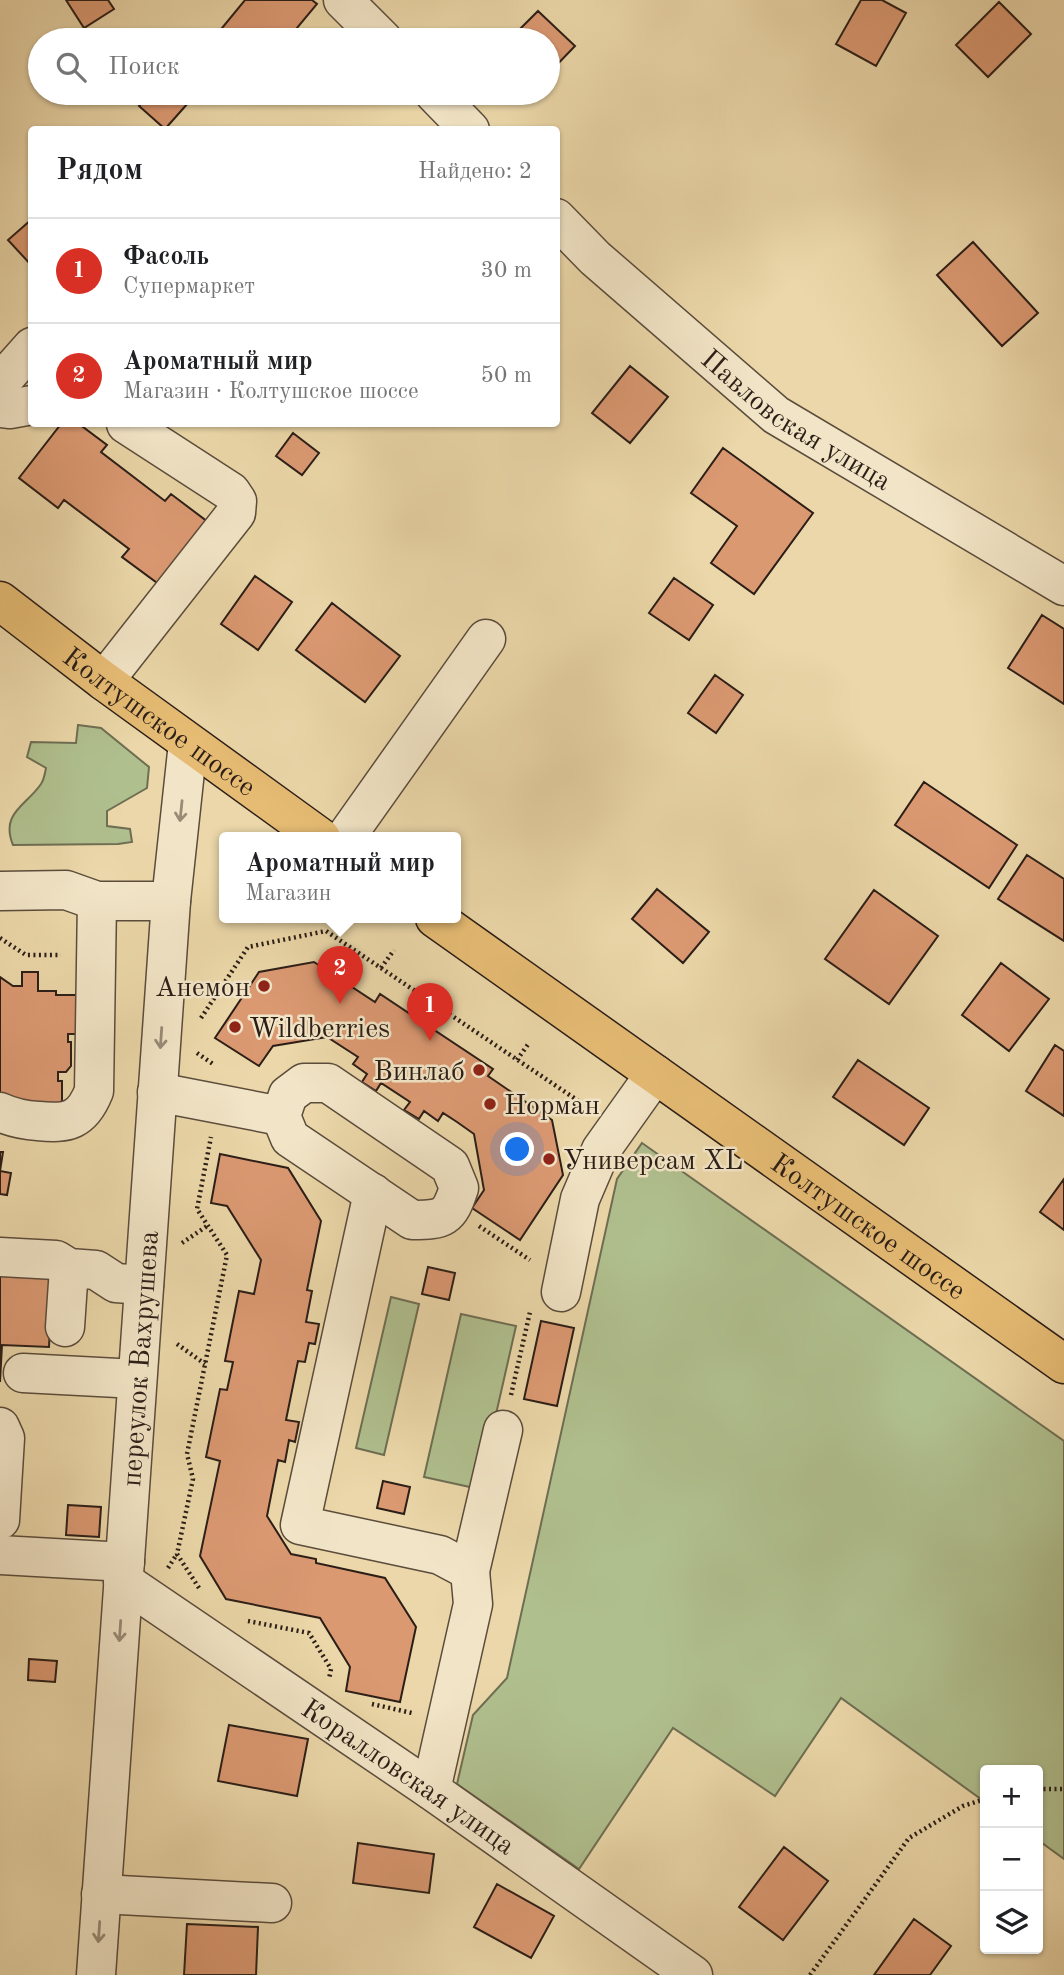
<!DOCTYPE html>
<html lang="ru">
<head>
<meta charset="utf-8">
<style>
	body { margin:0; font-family:"Old Standard TT",serif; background:#f2f2f2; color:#202124 }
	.controls { position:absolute; right:21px; bottom:21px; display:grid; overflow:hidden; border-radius:7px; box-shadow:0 2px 5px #0004 }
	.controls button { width:63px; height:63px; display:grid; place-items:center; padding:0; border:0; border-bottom:2px solid #e0e0e0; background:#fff; color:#202124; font:35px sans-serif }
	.you { position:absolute; left:518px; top:1150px; width:24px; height:24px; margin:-18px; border:5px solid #fff; border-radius:50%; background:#1a73e8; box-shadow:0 0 0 10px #1a73e833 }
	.badge { display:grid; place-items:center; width:46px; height:46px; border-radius:50%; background:#d93025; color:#fff; font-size:23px; font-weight:700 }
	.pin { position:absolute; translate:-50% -58px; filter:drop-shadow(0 2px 4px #0008) }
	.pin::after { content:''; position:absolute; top:37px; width:24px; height:21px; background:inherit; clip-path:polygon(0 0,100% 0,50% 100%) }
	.popup { position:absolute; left:219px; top:832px; width:242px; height:91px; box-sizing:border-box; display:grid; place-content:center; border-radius:7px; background:#fff; filter:drop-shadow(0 2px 5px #0005); font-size:23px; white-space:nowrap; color:#757577 }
	.popup b { font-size:26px; color:#202124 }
	.popup::after { content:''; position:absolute; left:50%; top:100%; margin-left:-14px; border:14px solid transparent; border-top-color:#fff }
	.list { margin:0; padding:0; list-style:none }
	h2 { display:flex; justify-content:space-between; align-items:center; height:91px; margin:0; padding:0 28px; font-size:30px }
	h2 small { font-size:23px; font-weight:400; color:#757577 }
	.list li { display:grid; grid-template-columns:46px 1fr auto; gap:21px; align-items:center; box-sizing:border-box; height:105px; padding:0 28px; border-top:2px solid #e0e0e0 }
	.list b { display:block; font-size:26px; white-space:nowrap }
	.list p { margin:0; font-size:23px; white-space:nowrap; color:#757577 }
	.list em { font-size:23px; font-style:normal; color:#757577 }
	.icon { flex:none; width:38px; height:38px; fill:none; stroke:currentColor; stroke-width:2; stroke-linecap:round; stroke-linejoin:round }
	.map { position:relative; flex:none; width:1064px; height:1975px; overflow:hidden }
	.search { position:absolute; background:#fff; box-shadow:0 2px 5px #0004; left:28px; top:28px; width:532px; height:77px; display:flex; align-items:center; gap:18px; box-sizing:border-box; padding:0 24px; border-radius:38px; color:#757577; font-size:26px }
	.panel { position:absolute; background:#fff; box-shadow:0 2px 5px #0004; left:28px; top:126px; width:532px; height:301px; border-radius:7px }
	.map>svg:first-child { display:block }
</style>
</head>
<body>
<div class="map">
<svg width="1064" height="1975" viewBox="0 0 1064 1975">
	<rect width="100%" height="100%" fill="#ebd7a9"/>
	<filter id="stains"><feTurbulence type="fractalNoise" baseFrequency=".00286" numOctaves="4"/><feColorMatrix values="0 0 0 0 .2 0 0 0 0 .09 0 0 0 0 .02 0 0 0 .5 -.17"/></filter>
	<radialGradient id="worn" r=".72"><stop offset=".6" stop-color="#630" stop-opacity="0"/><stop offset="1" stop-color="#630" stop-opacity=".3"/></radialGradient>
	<!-- green -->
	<path fill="#b0bf8e" stroke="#6e6e52" stroke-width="2" d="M78,725L101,728L149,767L147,788L107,811V826L130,829L132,842L118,844L13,845C0,813 26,806 41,784C44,780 45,773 46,768L27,757L31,742L76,743Z
		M642,1143L1064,1441V1859L1038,1840V1770H985V1802L841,1698L775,1796L673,1728L579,1869L457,1784L473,1715L507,1678L617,1179Z
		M391,1297L419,1304L384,1455L356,1448Z
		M461,1314L516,1326L479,1489L424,1477Z"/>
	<!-- building -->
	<path fill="#db9972" stroke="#2b1e17" stroke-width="2" d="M66,0H108L114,9L84,28Z
		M245,0H312L317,4L287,40H215L213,39Z
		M861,0H882L906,13L876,66L836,44Z
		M999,2L1031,34L988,77L956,45Z
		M538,11L575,46L548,74V40H509Z
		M151,93H197L165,129L139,106Z
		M32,219V266L8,240Z
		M973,242L1038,313L1002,346L937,275Z
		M630,366L668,397L630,443L592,413Z
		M61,424H79L107,445L101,452L165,501L171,494L208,522L160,585L122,557L129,549L64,500L58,508L19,478Z
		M293,433L319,453L302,475L276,456Z
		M723,448L813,513L754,594L711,563L737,526L691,493Z
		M255,576L292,602L258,650L221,624Z
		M674,578L713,605L689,640L649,613Z
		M332,603L400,656L365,702L296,650Z
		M1042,615L1064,629V704L1008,668Z
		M715,675L743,695L716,733L688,713Z
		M924,782L1017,845L989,888L895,825Z
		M1027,855L1064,879V941L998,899Z
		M657,889L709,932L683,963L632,919Z
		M874,890L938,936L889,1004L825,959Z
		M314,962L375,1002L380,994L493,1069L488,1076L552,1120L563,1175L520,1240L472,1208L484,1190L474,1134L457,1122L443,1113L438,1121L424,1111L419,1119L404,1110L410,1102L381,1083L376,1091L362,1082L367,1074L353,1064L358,1057L327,1037L273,1046L259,1066L215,1038L259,972Z
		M1001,963L1049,999L1009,1051L962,1015Z
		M22,972H38V991H56V995H77L80,1029L75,1034H68V1042H71V1066L66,1072H58V1081H62V1105L0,1103V977L13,986H22Z
		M1055,1045L1064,1051V1116L1026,1091Z
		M858,1060L929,1108L904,1145L833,1097Z
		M0,1152H3L0,1171L11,1173L7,1195L0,1194Z
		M220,1154L288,1168L321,1221L307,1290L312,1291L306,1322L319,1324L315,1344L309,1343L305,1362L298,1361L286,1420L299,1422L295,1442L289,1440L285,1462L278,1460L267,1516L291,1554L316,1559V1563L385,1578L416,1627L400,1702L346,1691L350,1667L320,1618L226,1599L200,1556L220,1461L206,1457L220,1389L227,1390L233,1362L225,1361L239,1291L254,1294L261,1260L227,1206L211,1203Z
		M1064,1179V1230L1040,1212Z
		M0,1267L53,1270L49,1347L2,1345L0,1382Z
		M428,1267L455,1273L449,1300L422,1294Z
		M541,1321L574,1328L557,1406L524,1399Z
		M383,1481L410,1487L404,1514L377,1508Z
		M68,1505L101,1507L99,1537L66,1535Z
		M29,1659L57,1661L55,1682L28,1680Z
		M229,1725L308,1739L297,1796L218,1781Z
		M358,1843L434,1854L429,1893L353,1883Z
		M784,1847L828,1881L783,1940L739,1907Z
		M497,1884L554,1916L531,1958L474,1927Z
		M914,1919L951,1946L930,1975H874Z
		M187,1924L258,1927L256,1975H184Z"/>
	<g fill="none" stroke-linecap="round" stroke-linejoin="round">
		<defs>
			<g id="minor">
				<path d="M343,0L383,40"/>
				<path d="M434,93L470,130"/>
				<path id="s1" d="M556,218L595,258L776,415L1064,586"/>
				<path d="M0,383L32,347"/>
				<path d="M0,408L10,409L32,405"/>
				<path d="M104,681L236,513L237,501L231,492L126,424"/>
				<path d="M345,838L486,639"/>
				<path d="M0,891L66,890L97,901H171"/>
				<path d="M304,1083H328L450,1166L459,1188C449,1218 444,1220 412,1220L290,1138L281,1116L288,1095Z"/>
				<path d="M157,1092L281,1116"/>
				<path d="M0,1112C13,1118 23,1120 38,1121C68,1124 82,1121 94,1091L97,901"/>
				<path d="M373,1193L300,1525L440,1555L470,1571L473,1604L431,1790"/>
				<path d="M0,1257L56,1260L69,1268L96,1270L116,1283L144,1285"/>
				<path d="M561,1292L580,1199L601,1150L655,1074"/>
				<path d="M65,1327L69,1268"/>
				<path d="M23,1373L137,1379"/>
				<path d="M0,1427L5,1438L0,1520"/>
				<path d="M0,1555L125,1562"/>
				<path d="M470,1571L503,1430"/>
				<path id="s2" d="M123,1581L431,1790L693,1975"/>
				<path d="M101,1894L272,1903"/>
				<path id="s3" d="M96,1975L171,901L188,743"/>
			</g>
			<g id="major">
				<path id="s4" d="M0,601L104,681L321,838"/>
				<path id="s5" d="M435,918L1064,1364"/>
			</g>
		</defs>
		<!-- minor casing -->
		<use href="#minor" stroke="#5b4c3c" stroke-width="41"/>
		<!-- major casing -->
		<use href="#major" stroke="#2b1e17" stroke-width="41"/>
		<!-- path -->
		<path stroke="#2b1e17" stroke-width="4.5" stroke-dasharray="2 3.5" stroke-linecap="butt" d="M0,938L26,955H61
			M381,968L394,950
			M201,1018L248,947L326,931L580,1102L582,1115
			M197,1053L213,1064
			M517,1060L529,1043
			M479,1226L530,1260
			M182,1243L207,1226
			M177,1344L205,1364
			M511,1395L530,1312
			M168,1568L177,1554
			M199,1588L177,1554L193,1479L187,1454L227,1255L197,1209L211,1137
			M248,1621L309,1633L331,1669L329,1679
			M372,1704L412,1713
			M1038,1789H1064
			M810,1975L909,1838L963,1806L985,1799"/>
		<!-- minor -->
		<use href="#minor" stroke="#f2e5c7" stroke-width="38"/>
		<!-- major -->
		<use href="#major" stroke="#e6bc74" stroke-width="38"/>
	</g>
	<!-- one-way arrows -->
	<defs><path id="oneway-shaft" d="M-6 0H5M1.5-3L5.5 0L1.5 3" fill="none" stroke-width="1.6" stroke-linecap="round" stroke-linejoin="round" transform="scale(1.75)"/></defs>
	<g stroke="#988b78">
		<use href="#oneway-shaft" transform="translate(181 811) rotate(96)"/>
		<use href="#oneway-shaft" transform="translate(161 1038) rotate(94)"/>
		<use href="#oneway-shaft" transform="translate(120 1631) rotate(94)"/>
		<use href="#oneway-shaft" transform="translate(99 1932) rotate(94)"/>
	</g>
	<!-- markers -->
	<g fill="#8f2418" stroke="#f2e5c7" stroke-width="2.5">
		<circle cx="264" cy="986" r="7"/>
		<circle cx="235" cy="1027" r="7"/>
		<circle cx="479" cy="1070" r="7"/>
		<circle cx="490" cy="1104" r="7"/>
		<circle cx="549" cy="1159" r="7"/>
	</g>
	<g text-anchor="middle" stroke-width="5" stroke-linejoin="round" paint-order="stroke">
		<!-- street labels -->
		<g font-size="28" fill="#2b1e17" stroke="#f2e5c7">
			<text dy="10" stroke="none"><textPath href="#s1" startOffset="315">Павловская улица</textPath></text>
			<text dy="10" stroke="none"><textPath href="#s4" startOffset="200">Колтушское шоссе</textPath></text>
			<text dy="10" stroke="none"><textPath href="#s5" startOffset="532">Колтушское шоссе</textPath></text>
			<text dy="10" stroke="none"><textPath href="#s3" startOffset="618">переулок Вахрушева</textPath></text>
			<text dy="10" stroke="none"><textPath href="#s2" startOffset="346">Коралловская улица</textPath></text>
		</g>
		<!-- poi labels -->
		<g font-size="28" fill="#2b1e17" stroke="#f2e5c7" text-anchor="start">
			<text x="250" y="996" text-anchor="end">Анемон</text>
			<text x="249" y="1037">Wildberries</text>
			<text x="465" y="1080" text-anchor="end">Винлаб</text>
			<text x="504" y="1114">Норман</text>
			<text x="563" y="1169">Универсам XL</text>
		</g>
	</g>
	<rect width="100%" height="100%" filter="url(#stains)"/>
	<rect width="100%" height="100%" fill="url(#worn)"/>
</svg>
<div class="controls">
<button>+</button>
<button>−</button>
<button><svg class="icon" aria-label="layers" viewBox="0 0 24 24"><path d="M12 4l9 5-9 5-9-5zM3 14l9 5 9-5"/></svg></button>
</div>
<div class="you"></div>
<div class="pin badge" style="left:430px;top:1041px">1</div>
<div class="pin badge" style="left:340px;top:1004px">2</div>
<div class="popup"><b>Ароматный мир</b>Магазин</div>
<div class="search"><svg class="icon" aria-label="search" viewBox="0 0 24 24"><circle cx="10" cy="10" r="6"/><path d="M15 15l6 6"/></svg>Поиск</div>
<section class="panel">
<h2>Рядом<small>Найдено: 2</small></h2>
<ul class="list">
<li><span class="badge">1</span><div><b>Фасоль</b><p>Супермаркет</p></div><em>30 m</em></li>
<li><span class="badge">2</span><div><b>Ароматный мир</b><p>Магазин · Колтушское шоссе</p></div><em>50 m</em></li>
</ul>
</section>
</div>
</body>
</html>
